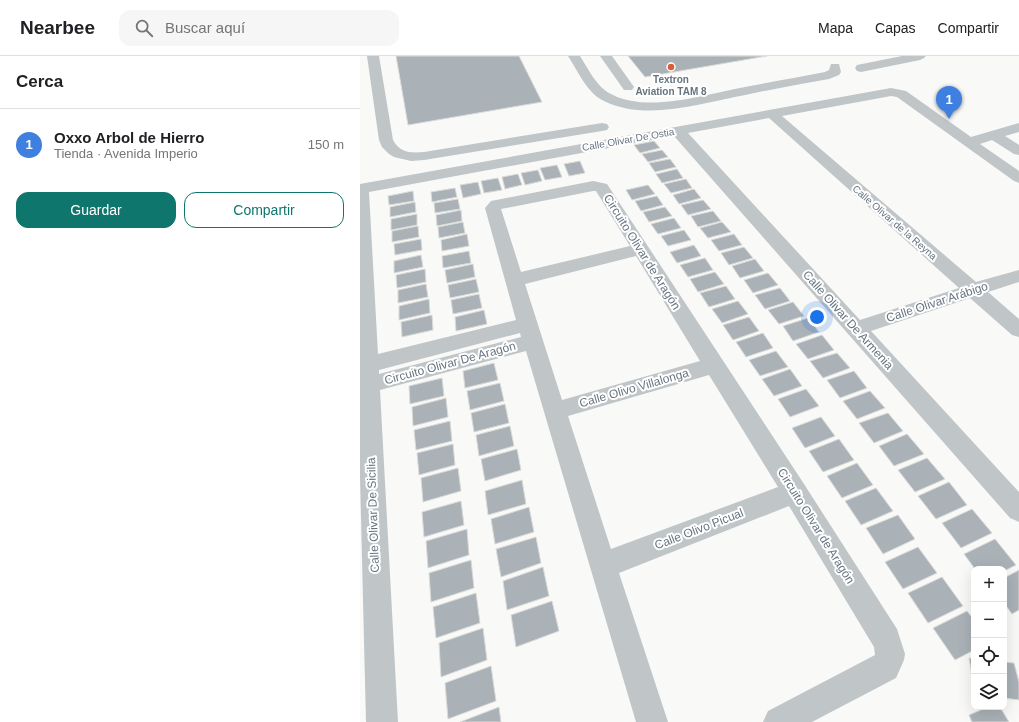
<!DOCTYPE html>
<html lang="es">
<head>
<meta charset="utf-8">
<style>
	body { margin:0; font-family:Arial,sans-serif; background:#f6f6f6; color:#202124 }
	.controls { position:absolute; right:12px; bottom:12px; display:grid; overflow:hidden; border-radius:8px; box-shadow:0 4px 16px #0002 }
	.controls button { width:36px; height:36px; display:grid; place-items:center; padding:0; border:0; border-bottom:1px solid #e0e0e0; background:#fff; color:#202124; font:20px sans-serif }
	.you { position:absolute; left:457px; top:261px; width:14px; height:14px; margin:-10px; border:3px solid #fff; border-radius:50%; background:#1a73e8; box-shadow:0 0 0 6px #1a73e833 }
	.badge { display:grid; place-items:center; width:26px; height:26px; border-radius:50%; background:#0f766e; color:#fff; font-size:13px; font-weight:700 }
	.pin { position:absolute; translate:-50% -33px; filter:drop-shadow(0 1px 2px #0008) }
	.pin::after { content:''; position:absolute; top:21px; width:14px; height:12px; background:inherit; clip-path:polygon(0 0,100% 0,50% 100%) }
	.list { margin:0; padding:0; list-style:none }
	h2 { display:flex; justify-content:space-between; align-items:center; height:52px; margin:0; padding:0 16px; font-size:17px }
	h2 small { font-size:13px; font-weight:400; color:#757577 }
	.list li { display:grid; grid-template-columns:26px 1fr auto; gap:12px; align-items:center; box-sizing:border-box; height:72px; padding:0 16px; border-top:1px solid #e0e0e0 }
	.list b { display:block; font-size:15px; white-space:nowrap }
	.list p { margin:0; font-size:13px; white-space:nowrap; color:#757577 }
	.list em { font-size:13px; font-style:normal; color:#757577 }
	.actions { display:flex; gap:8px; padding:12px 16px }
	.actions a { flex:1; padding:9px 0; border:1px solid #0f766e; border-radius:12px; text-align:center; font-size:14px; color:#0f766e }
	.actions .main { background:#0f766e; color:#fff }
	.icon { flex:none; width:22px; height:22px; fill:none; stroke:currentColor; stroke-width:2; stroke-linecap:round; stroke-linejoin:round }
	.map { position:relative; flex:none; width:659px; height:666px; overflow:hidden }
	header { display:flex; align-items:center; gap:24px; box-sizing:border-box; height:56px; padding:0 20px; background:#fff; border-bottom:1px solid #e0e0e0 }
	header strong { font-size:19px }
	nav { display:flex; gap:22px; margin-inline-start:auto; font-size:14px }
	.search { width:280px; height:36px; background:#f6f6f6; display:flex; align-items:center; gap:10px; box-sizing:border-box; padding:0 14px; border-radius:12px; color:#757577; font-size:15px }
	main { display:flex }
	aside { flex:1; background:#fff }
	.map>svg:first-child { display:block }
</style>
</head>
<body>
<header>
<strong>Nearbee</strong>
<div class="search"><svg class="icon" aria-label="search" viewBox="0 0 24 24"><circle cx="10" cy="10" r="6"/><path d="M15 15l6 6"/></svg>Buscar aquí</div>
<nav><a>Mapa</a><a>Capas</a><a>Compartir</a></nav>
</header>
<main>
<aside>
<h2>Cerca<small></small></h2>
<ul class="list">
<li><span class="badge" style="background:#3f7fe0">1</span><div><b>Oxxo Arbol de Hierro</b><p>Tienda · Avenida Imperio</p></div><em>150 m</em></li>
</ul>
<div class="actions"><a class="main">Guardar</a><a>Compartir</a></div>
</aside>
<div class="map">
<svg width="659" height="666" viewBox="0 0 659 666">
	<rect width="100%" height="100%" fill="#f9f9f7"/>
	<!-- building -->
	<path fill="#aab2b7" stroke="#dbdbd9" d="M36,0H159L182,46L48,69Z
		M268,0H407L285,21Z
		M294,85L300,92L280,97L274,89Z
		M302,94L308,101L288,106L282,98Z
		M310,103L316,111L295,116L289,107Z
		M220,105L225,117L209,120L204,108Z
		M197,109L202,121L185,124L180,112Z
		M317,113L323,122L302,127L296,118Z
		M178,114L182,125L165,129L161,117Z
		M158,118L162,129L145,133L142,121Z
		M138,122L142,134L124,137L121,125Z
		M326,123L332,132L311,137L304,128Z
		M118,126L121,138L103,142L100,129Z
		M288,129L295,138L272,144L266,134Z
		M95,132L97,141L72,146L71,136Z
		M334,133L341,142L319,148L313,139Z
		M53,135L54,145L29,149L28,140Z
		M297,140L303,149L281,155L275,145Z
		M98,143L100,153L75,157L74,147Z
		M343,144L351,153L328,159L321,149Z
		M55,146L56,156L30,161V151Z
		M305,151L312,160L289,166L283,156Z
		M101,154L102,165L77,170L76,159Z
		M353,155L361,165L338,171L331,160Z
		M57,158V169L31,174V163Z
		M314,162L321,172L298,178L291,168Z
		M103,166L105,177L79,182L78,171Z
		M362,166L371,176L348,182L340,172Z
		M58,170L59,181L32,186V175Z
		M324,174L331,184L308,190L301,180Z
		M107,178L109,190L82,195L81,184Z
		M374,178L382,189L359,195L351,184Z
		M61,183L62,194L35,199L34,188Z
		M334,189L341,200L317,207L310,196Z
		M384,191L393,202L369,209L361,197Z
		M109,195L111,207L83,212L82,200Z
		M61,199L63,211L34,217V205Z
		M345,202L353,214L328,221L320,209Z
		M395,203L404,215L380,222L372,210Z
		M113,208L115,221L87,227L85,214Z
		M65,213L66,226L37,232L36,219Z
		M355,216L364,228L338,236L330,223Z
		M408,217L418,229L393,237L384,224Z
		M116,223L119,236L90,242L88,229Z
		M66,228L68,241L38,247V234Z
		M366,230L375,243L349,251L340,237Z
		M420,232L430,245L405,253L395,239Z
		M119,238L122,252L93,258L91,244Z
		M69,243L70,257L39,264V250Z
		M378,245L388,258L362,267L352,253Z
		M433,246L444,260L419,268L408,254Z
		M124,254L127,268L96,275L95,261Z
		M72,259L73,274L42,281L41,266Z
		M389,261L399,275L373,284L363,269Z
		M448,262L459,276L433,285L423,270Z
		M403,277L413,292L386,301L376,286Z
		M462,279L474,294L448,303L436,288Z
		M416,295L428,311L400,320L389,304Z
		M477,297L490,312L463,322L450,305Z
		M134,307L138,324L105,332L103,315Z
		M430,313L442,330L414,340L402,323Z
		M494,315L507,332L480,342L467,324Z
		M82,322L84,340L50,348L49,330Z
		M140,327L144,345L110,354L107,335Z
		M446,333L459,350L430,361L418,343Z
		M510,335L525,352L497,363L483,345Z
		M86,342L88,361L53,370L52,351Z
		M145,348L149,367L114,376L111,357Z
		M528,357L543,375L514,387L499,367Z
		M461,361L475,380L445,392L432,372Z
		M90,365L92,385L56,394L54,374Z
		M150,370L154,390L119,400L116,379Z
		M547,378L564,398L534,410L519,390Z
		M479,383L494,404L463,416L449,395Z
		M93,388L95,409L59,419L57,397Z
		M157,393L161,414L125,425L121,403Z
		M567,402L585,423L555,436L538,414Z
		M497,407L513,429L482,442L467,420Z
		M98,412L101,435L63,446L61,422Z
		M162,424L166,448L128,459L125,435Z
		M589,426L607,449L576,463L558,440Z
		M516,432L533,455L501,469L485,445Z
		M101,445L104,469L64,481L62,456Z
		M169,451L174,476L135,488L131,463Z
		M612,453L632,477L601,492L582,467Z
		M538,459L555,483L523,498L506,472Z
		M107,473L109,499L68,512L66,485Z
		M176,481L181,507L141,521L136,493Z
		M635,483L656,509L644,515V513H615L604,498Z
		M558,491L577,517L543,533L525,506Z
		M111,504L114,532L71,546L69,517Z
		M183,511L189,540L147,554L143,525Z
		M659,514V554L652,558L644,547V522Z
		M582,521L603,550L568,567L548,537Z
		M116,537L120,567L76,582L73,551Z
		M192,545L199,575L156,591L151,559Z
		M607,555L614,564V594L595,604L573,572Z
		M123,572L127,604L81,621L79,587Z
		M609,602L614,603V630Z
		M644,606L654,607L659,626V644L644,642Z
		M131,610L136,645L88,663L85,627Z
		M139,651L141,666H100Z
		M628,651H640L649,666H612L609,659Z"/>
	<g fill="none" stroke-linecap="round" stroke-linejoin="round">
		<!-- minor -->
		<path fill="#c0c5c8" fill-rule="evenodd" d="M7,0H19L33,84C40,97 51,97 64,96L242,67L247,68L249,71L247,74L242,75L64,104L51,105L34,101L29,98L22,91L19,84Z
			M208,0H220C229,14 237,32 253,39C289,57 347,38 385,31C411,26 439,21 465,16L469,14L471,8H479L481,16L479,19L469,23C441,28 413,33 385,39C341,47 287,66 244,45C227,37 218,15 208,0Z
			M240,0H252L274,31L272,34H264Z
			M542,0H566L564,2L560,4L501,16L497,15L495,12L497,9Z
			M531,32L546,35L611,81L659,67V76L645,80L659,89V99L654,98L632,84L620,88L659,115V127L654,125L537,41L531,40L422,60L616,226L659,214V226L628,236L659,263V281L652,279L610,242L511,275L659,436V466L650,462L314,80L9,136L18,298L156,264L125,152L131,145L233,125L247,128L444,428L537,573L545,598L544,604L536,622L452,666H403L408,655L515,599L514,591L429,450L259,517L308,666H276L166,295L20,334L38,666H6L0,421V128ZM409,62L599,232L500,264L328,77ZM233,135H236L270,190L161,216L141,153ZM276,200L340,305L202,344L165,228ZM160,277L161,281L19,318V314ZM349,319L418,431L251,493L208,360Z"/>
	</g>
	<!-- markers -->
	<circle fill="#d95e36" stroke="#fff" stroke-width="1.5" cx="311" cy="11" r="4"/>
	<g text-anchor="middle" stroke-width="4" stroke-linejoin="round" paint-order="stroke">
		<!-- far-poi labels -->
		<g font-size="10" font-weight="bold" fill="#667480" stroke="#fff">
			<text x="311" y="27">Textron<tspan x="311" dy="12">Aviation TAM 8</tspan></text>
		</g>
		<!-- far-street labels -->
		<g font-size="10" fill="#667480" stroke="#fff">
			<text transform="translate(268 83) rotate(-10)" y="4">Calle Olivar De Ostia</text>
			<text transform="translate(535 166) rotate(41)" y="4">Calle Olivar de la Reyna</text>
		</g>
		<!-- street labels -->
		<g font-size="12" fill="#667480" stroke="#fff">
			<text transform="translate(282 196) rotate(58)" y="4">Circuito Olivar de Aragón</text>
			<text transform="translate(577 246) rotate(-18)" y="4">Calle Olivar Arábigo</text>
			<text transform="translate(488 264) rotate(48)" y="4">Calle Olivar De Armenia</text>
			<text transform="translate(90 307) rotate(-15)" y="4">Circuito Olivar De Aragón</text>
			<text transform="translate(274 332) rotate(-16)" y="4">Calle Olivo Villalonga</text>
			<text transform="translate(13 459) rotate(-92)" y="4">Calle Olivar De Sicilia</text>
			<text transform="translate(456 470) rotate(58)" y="4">Circuito Olivar de Aragón</text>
			<text transform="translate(339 473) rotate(-21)" y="4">Calle Olivo Picual</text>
		</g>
	</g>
</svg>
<div class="controls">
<button>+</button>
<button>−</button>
<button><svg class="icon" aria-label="locate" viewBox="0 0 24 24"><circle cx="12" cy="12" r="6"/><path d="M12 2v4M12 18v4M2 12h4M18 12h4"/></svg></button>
<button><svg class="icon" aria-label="layers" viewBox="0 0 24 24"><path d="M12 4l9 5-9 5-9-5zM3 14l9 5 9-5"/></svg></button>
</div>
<div class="you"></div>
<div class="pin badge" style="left:589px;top:63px;background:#3f7fe0">1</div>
</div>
</main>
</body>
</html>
